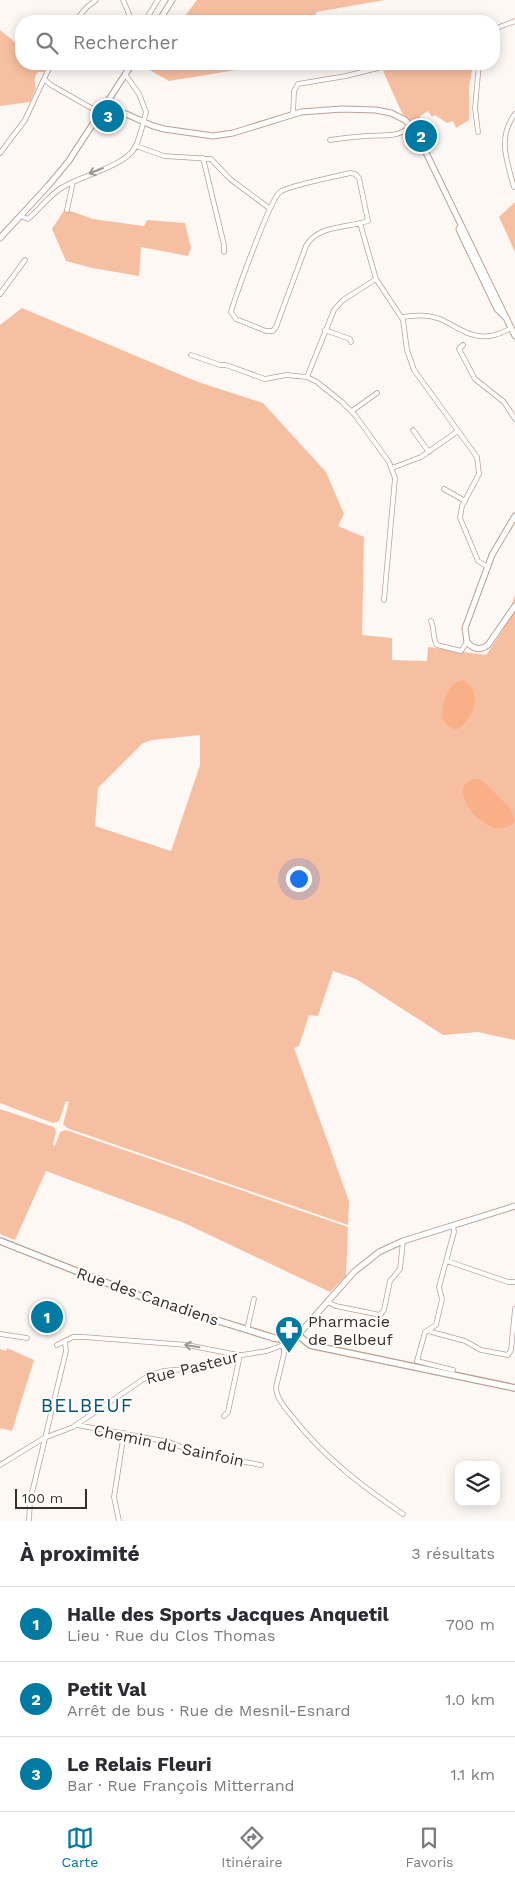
<!DOCTYPE html>
<html lang="fr">
<head>
<meta charset="utf-8">
<style>
	body { margin:0; font-family:"Work Sans",sans-serif; background:#f7f7f7; color:#2b2b33 }
	.controls { position:absolute; right:15px; bottom:15px; display:grid; overflow:hidden; border-radius:10px; box-shadow:0 2px 12px #0003 }
	.controls button { width:45px; height:45px; display:grid; place-items:center; padding:0; border:0; border-bottom:1px solid #e1e1e2; background:#fff; color:#2b2b33; font:25px sans-serif }
	.scale { position:absolute; left:15px; bottom:12px; width:72px; box-sizing:border-box; padding-left:5px; border:2px solid #392f29; border-top:0; font-size:14px; line-height:18px; white-space:nowrap; color:#392f29; -webkit-text-stroke:4px #fff; paint-order:stroke }
	.you { position:absolute; left:298px; top:878px; width:18px; height:18px; margin:-12px; border:4px solid #fff; border-radius:50%; background:#1a73e8; box-shadow:0 0 0 8px #1a73e833 }
	.badge { display:grid; place-items:center; width:32px; height:32px; border-radius:50%; background:#007aa2; color:#fff; font-size:16px; font-weight:700 }
	.pin { position:absolute; translate:-50% -50%; border:2px solid #fff; box-shadow:0 1px 5px #0006 }
	.list { margin:0; padding:0; list-style:none }
	h2 { display:flex; justify-content:space-between; align-items:center; height:65px; margin:0; padding:0 20px; font-size:21px }
	h2 small { font-size:16px; font-weight:400; color:#7c7c81 }
	.list li { display:grid; grid-template-columns:32px 1fr auto; gap:15px; align-items:center; box-sizing:border-box; height:75px; padding:0 20px; border-top:1px solid #e1e1e2 }
	.list b { display:block; font-size:19px; white-space:nowrap }
	.list p { margin:0; font-size:16px; white-space:nowrap; color:#7c7c81 }
	.list em { font-size:16px; font-style:normal; color:#7c7c81 }
	.icon { flex:none; width:28px; height:28px; fill:none; stroke:currentColor; stroke-width:2; stroke-linecap:round; stroke-linejoin:round }
	.map { position:relative; flex:none; width:515px; height:1521px; overflow:hidden }
	.search { position:absolute; background:#fff; box-shadow:0 2px 12px #0003; left:15px; right:15px; top:15px; height:55px; display:flex; align-items:center; gap:12px; box-sizing:border-box; padding:0 18px; border-radius:20px; color:#7c7c81; font-size:19px }
	.sheet { height:290px; background:#fff }
	nav { display:flex; justify-content:space-around; align-items:center; box-sizing:border-box; height:70px; border-top:1px solid #e1e1e2; background:#fff; font-size:14px; color:#7c7c81 }
	nav a { display:grid; justify-items:center; gap:2px }
	nav .on { color:#007aa2 }
	.map>svg:first-child { display:block }
</style>
</head>
<body>
<div class="map">
<svg width="515" height="1521" viewBox="0 0 515 1521">
	<rect width="100%" height="100%" fill="#fef8f5"/>
	<!-- green -->
	<path fill="#f7bfa1" fill-rule="evenodd" d="M197,0H385L316,12L315,21H181Z
		M0,30L21,47V64H42L46,67L44,72H38C33,78 35,82 36,89L30,102L0,106Z
		M149,64H273L169,81L146,68Z
		M402,64H473L469,88V120L456,128L453,121L447,123L435,115L432,117L428,111L420,116L423,126L419,129L402,113L383,71Z
		M515,202V252L499,217Z
		M65,209L93,219L144,226L147,220L185,223L191,248L188,256L141,247L139,276L92,268L66,261L52,229Z
		M22,308L198,382L263,403L326,472L344,514L338,526L364,537L362,635L392,638V660L427,661L428,647L486,655L503,630L515,595V1040L478,1032L443,1035L356,979L333,971L318,1016L309,1015L299,1046L294,1048L349,1201L348,1225L67,1128L63,1124L69,1102L66,1101L59,1121L53,1123L0,1103V325ZM200,735V765L171,851L95,826L98,788L143,743L152,740Z
		M0,1109L54,1127L56,1132L53,1145L55,1146L60,1132L66,1130L348,1227L346,1276L330,1292L182,1222L46,1171L15,1240L0,1234Z
		M7,1348L34,1360L12,1431L0,1428V1349L6,1351Z"/>
	<!-- water -->
	<path fill="#fab087" d="M463,680C484,690 474,723 455,730C452,728 447,726 445,723C437,714 446,690 455,683C457,682 460,681 463,680Z
		M472,779H478L484,782L511,809L515,821C494,846 453,800 465,784C467,782 470,781 472,779Z"/>
	<g fill="none" stroke-linecap="round" stroke-linejoin="round">
		<defs>
			<path id="minor" d="M123,0L132,21
				M75,21L87,7L96,0
				M145,21L158,0
				M440,21H443
				M494,29L515,21
				M44,79L51,85L100,113
				M293,114L294,91L298,84L346,76L394,64
				M478,132L475,108L479,64
				M330,140C342,138 354,137 366,136C385,134 395,139 412,126
				M136,146L164,156L211,159L230,179L269,208
				M0,153L25,120L51,64
				M203,158L224,245V252
				M350,173L355,174L359,178L368,221C348,228 317,225 306,246L276,327L273,331H266L236,319L231,312C236,295 270,199 280,192C290,185 335,177 350,173Z
				M514,187C507,162 497,137 515,114
				M67,210L73,182
				M21,216L28,219C40,209 49,195 63,187C81,176 124,166 134,149C140,139 143,124 146,112L139,94L125,74
				M360,223L376,279L403,320L407,350L414,370L477,457L479,474L462,506L460,518L478,561L488,567
				M0,294L25,260
				M402,317C414,315 428,314 440,319C457,326 469,339 490,336C498,335 505,331 512,328
				M325,330L350,339L351,342
				M463,345L459,349L475,379L504,402L515,419
				M191,355L220,365H226L265,379L286,375L307,377L317,382L342,402L355,415L389,462L395,478L384,600
				M307,377L334,310L343,300L376,279
				M352,411L377,393
				M413,430L429,452
				M392,468L421,457L458,431
				M444,489L465,501
				M431,621C435,629 432,638 437,645L461,651L467,642
				M447,1261L508,1282H514
				M328,1302L336,1306L380,1315L384,1310L390,1281L400,1269L403,1241
				M247,1330L254,1299
				M428,1331L465,1341L481,1350L508,1355L511,1350L515,1309
				M0,1334L27,1338
				M284,1343V1354L276,1387C276,1399 287,1410 295,1420C325,1458 362,1486 403,1514
				M57,1345L73,1337H84L187,1345L238,1355
				M453,1370L417,1361L425,1332L436,1325L442,1299L439,1287L454,1232L453,1225
				M224,1416L228,1412L240,1355
				M77,1425L169,1442L196,1453L261,1465
				M0,1465L44,1438L73,1427L148,1376L163,1371L206,1367L242,1355L267,1351L283,1345
				M29,1521L30,1501L66,1351L65,1342
				M119,1521L114,1497L124,1433"/>
			<path id="tertiary" d="M159,21L172,0
				M106,105L153,126L164,129L213,136L233,133L301,112L342,109L376,110L391,113L405,120L416,132L515,336
				M461,226L459,229L463,238L497,309L505,317
				M0,238L48,186L68,162L132,64
				M515,516L492,555L465,628L467,642C473,649 480,651 488,645L515,606
				M298,1335L354,1272L379,1252L403,1241L515,1206"/>
			<path id="secondary" d="M0,1241L145,1298L274,1338L288,1340L298,1335L310,1345L515,1388"/>
		</defs>
		<!-- minor casing -->
		<use href="#minor" stroke="#baa194" stroke-width="5.5"/>
		<!-- tertiary casing -->
		<use href="#tertiary" stroke="#baa194" stroke-width="7"/>
		<!-- secondary casing -->
		<use href="#secondary" stroke="#baa194" stroke-width="8"/>
		<!-- minor -->
		<use href="#minor" stroke="#fff" stroke-width="4"/>
		<!-- tertiary -->
		<use href="#tertiary" stroke="#fff" stroke-width="5"/>
		<!-- secondary -->
		<use href="#secondary" stroke="#fff" stroke-width="5.5"/>
	</g>
	<!-- one-way arrows -->
	<defs><path id="oneway-shaft" d="M-6 0H5M1.5-3L5.5 0L1.5 3" fill="none" stroke-width="1.6" stroke-linecap="round" stroke-linejoin="round" transform="scale(1.25)"/></defs>
	<g stroke="#9c9794">
		<use href="#oneway-shaft" transform="translate(96 171) rotate(158)"/>
		<use href="#oneway-shaft" transform="translate(192 1346) rotate(-171)"/>
	</g>
	<!-- icons -->
	<defs>
		<symbol id="pharmacy-pin" viewBox="-11 -11 22 30"><path d="M0 17L-7.5 6A9.5 9.5 0 1 1 7.5 6Z" fill="#007aa2" stroke="#fff"/><path d="M-2-6h4v4h4v4h-4v4h-4v-4h-4v-4h4Z" fill="#fff"/></symbol>
	</defs>
	<g fill-rule="evenodd">
		<use href="#pharmacy-pin" x="273" y="1314" width="32" height="43"/>
	</g>
	<g text-anchor="middle" stroke-width="4" stroke-linejoin="round" paint-order="stroke">
		<!-- street labels -->
		<g font-size="16" fill="#392f29" stroke="#fff">
			<text transform="translate(148 1296) rotate(19)" y="6">Rue des Canadiens</text>
			<text transform="translate(192 1367) rotate(-14)" y="6">Rue Pasteur</text>
			<text transform="translate(169 1445) rotate(12)" y="6">Chemin du Sainfoin</text>
		</g>
		<!-- poi labels -->
		<g font-size="16" fill="#392f29" stroke="#fff" text-anchor="start">
			<text x="308" y="1327">Pharmacie<tspan x="308" dy="18">de Belbeuf</tspan></text>
		</g>
		<!-- quarter labels -->
		<g font-size="19" letter-spacing="1" fill="#05536e" stroke="#fff">
			<text x="87" y="1412">BELBEUF</text>
		</g>
	</g>
</svg>
<div class="controls">
<button><svg class="icon" aria-label="layers" viewBox="0 0 24 24"><path d="M12 4l9 5-9 5-9-5zM3 14l9 5 9-5"/></svg></button>
</div>
<div class="scale">100 m</div>
<div class="you"></div>
<div class="pin badge" style="left:47px;top:1317px">1</div>
<div class="pin badge" style="left:421px;top:136px">2</div>
<div class="pin badge" style="left:108px;top:116px">3</div>
<div class="search"><svg class="icon" aria-label="search" viewBox="0 0 24 24"><circle cx="10" cy="10" r="6"/><path d="M15 15l6 6"/></svg>Rechercher</div>
</div>
<section class="sheet">
<h2>À proximité<small>3 résultats</small></h2>
<ul class="list">
<li><span class="badge">1</span><div><b>Halle des Sports Jacques Anquetil</b><p>Lieu · Rue du Clos Thomas</p></div><em>700 m</em></li>
<li><span class="badge">2</span><div><b>Petit Val</b><p>Arrêt de bus · Rue de Mesnil-Esnard</p></div><em>1.0 km</em></li>
<li><span class="badge">3</span><div><b>Le Relais Fleuri</b><p>Bar · Rue François Mitterrand</p></div><em>1.1 km</em></li>
</ul>
</section>
<nav>
<a class="on"><svg class="icon" aria-label="map" viewBox="0 0 24 24"><path d="M3 6l6-2 6 2 6-2v14l-6 2-6-2-6 2zM9 4v14M15 6v14"/></svg>Carte</a>
<a><svg class="icon" aria-label="directions" viewBox="0 0 24 24"><path d="M12 3l9 9-9 9-9-9zM9 14v-3h6M13 9l2 2-2 2"/></svg>Itinéraire</a>
<a><svg class="icon" aria-label="saved" viewBox="0 0 24 24"><path d="M7 4h10v16l-5-4-5 4z"/></svg>Favoris</a>
</nav>
</body>
</html>
